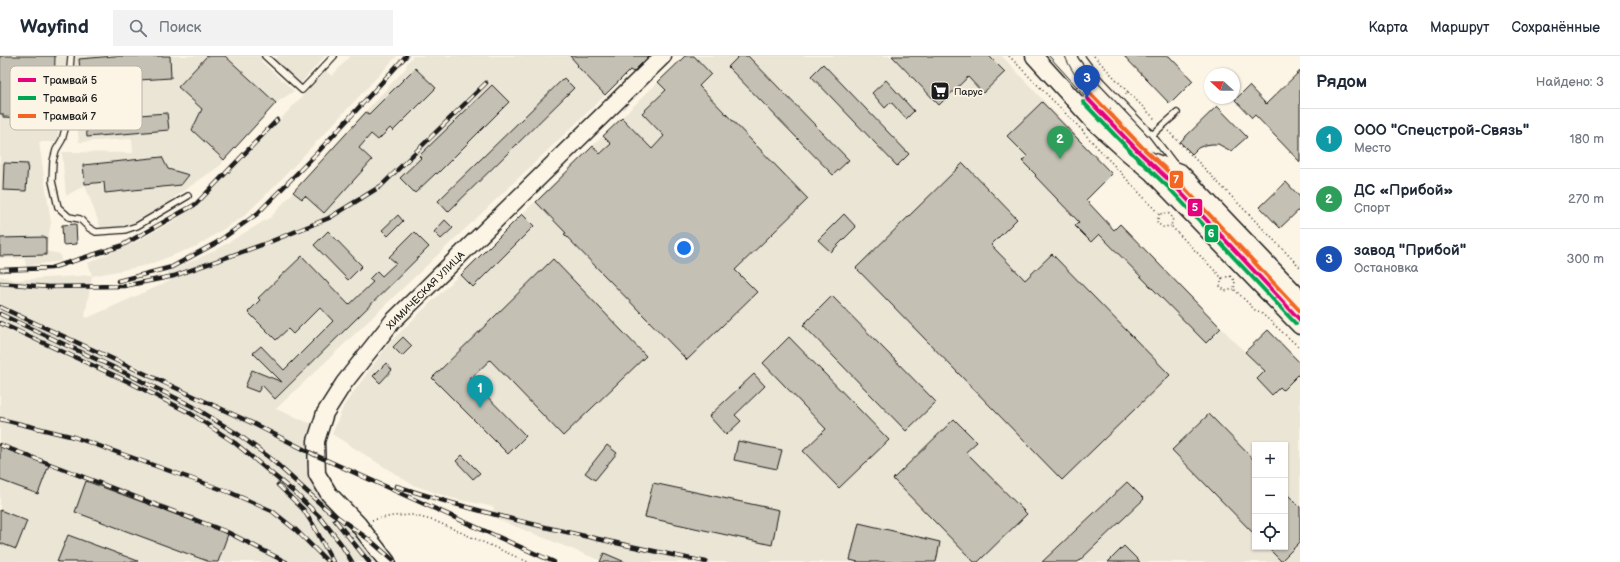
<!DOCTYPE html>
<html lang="ru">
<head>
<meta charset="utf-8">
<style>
	body { margin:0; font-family:"Balsamiq Sans",sans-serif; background:#f2f2f3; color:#1f2937 }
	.controls { position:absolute; right:12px; bottom:12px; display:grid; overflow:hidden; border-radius:0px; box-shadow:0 1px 3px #0004 }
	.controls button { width:36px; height:36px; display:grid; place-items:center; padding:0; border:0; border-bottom:1px solid #e0e1e3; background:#fff; color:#1f2937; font:20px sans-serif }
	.compass { position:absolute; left:1204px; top:12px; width:36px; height:36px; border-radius:50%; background:#fff; box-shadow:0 1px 3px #0004; rotate:291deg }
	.you { position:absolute; left:684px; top:192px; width:14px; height:14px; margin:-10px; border:3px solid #fff; border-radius:50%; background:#1a73e8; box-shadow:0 0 0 6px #1a73e833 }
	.badge { display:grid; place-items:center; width:26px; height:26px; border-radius:50%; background:#0f766e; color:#fff; font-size:13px; font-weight:700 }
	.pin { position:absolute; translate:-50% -33px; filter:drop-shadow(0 1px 2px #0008) }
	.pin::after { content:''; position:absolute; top:21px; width:14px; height:12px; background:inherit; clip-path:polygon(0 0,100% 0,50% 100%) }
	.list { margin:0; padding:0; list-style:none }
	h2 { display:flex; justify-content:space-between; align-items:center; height:52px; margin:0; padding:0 16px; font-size:17px }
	h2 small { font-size:13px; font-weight:400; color:#747a83 }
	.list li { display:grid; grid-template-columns:26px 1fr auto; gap:12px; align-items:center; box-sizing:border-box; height:60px; padding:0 16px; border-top:1px solid #e0e1e3 }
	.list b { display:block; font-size:15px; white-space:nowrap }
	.list p { margin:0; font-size:13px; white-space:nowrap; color:#747a83 }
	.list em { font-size:13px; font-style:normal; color:#747a83 }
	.icon { flex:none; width:22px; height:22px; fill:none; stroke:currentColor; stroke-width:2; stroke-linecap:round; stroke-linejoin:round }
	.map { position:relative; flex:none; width:1300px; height:506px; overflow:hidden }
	header { display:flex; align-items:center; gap:24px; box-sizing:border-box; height:56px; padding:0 20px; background:#fff; border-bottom:1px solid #e0e1e3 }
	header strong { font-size:19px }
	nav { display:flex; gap:22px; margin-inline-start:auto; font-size:14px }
	.search { width:280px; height:36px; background:#f2f2f3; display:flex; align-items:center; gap:10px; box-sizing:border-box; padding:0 14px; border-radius:0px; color:#747a83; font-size:15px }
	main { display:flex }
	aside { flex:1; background:#fff }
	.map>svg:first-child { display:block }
</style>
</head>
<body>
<header>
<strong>Wayfind</strong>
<div class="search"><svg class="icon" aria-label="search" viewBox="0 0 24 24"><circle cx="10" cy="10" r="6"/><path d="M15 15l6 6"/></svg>Поиск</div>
<nav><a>Карта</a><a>Маршрут</a><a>Сохранённые</a></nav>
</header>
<main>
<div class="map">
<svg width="1300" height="506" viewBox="0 0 1300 506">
	<rect width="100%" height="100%" fill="#fcf5e5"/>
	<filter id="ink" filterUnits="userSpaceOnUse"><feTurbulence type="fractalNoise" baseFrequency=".025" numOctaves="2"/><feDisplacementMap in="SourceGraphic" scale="8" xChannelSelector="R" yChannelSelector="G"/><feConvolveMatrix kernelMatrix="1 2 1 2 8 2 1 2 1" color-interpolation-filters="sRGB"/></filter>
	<g filter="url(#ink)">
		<!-- built -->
		<path fill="#ebe5d6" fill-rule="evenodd" d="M0,0H67L57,86H39L51,167L46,195L60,198L61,205L26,210L25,203L0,202Z
			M76,0H264L261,5L294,35L276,47L224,104L221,109L136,168L101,173L85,129L66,140L62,96L133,97L132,83L79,86L73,39Z
			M278,0H325L300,28L274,4Z
			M350,0H397L276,129L244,160L197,190L148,209L92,220L85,260L87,262L170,225L168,216L214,195L271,161L360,61L406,12L407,7L413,0H653L639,14H632L276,353L314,369L307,414L319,431L381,506H0V220L15,224L92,219L88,207L136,186L177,163L216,131L326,15L332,20Z
			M685,0H1002L1112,118L1086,144L1114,173L1120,168L1245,296L1268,274L1300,307V506H604L492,461L494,451L451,442L413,429L332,378L344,349L390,286ZM1255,389H1285V491H1255Z"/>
		<!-- building -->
		<path fill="#c4c0b3" stroke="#1c1c1c" d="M0,0H55L54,39L25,38V62L3,61V58H0Z
			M114,0H170L171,22L123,25L125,60L167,57L169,74L87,81L85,52L72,53V38L82,37L79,3Z
			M207,0H225L276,47L224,104L192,74L202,53L178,31Z
			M570,0H649L633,16L630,14L605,39L577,10L578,9Z
			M685,0H694L711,18L699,30L808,143L735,214L757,236L687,304L564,178L566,177L536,146L593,90L600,98L611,88L603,80L622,62L652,93L664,80L642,57L666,34L658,26Z
			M739,0H748L849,104L833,119L728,11Z
			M892,0H989L1005,16L983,37L968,21L939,49Z
			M1124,0H1169L1193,25L1170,48Z
			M823,8L909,98L897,110L811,20Z
			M415,12L436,32L393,75L390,72L378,84L371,78L359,92L372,104L324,157L305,140L302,143L293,136L366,56L369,58Z
			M1300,15V106L1255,59L1252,62L1235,44L1249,30L1266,48Z
			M564,22L574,32L448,156L438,145Z
			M886,24L914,55L906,63L891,46L885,52L872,37Z
			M492,29L509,46L437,118L436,117L415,137L400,122L421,102L419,100Z
			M1042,46L1112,118L1086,144L1114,174L1120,168L1221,272L1206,287L1099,178L1091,186L1075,170L1079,166L1035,120L1036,119L1022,105L1027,100L1007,80Z
			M1217,50L1247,81L1231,95L1218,88H1212L1205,89L1198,92L1192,98L1180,86Z
			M162,101L168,113L189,119L181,129L105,137L104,126L85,128L83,109Z
			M4,107L28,108L26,135L3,134Z
			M963,107L1017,163L991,189L1025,224L1052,198L1170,319L1062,424L856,212Z
			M1286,126L1300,141V153L1280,172L1260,151Z
			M522,158L534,170L473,231L461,219Z
			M844,158L856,171L831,196L818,184Z
			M398,159L403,165L388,180L382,174Z
			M445,164L453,172L441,183L434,176Z
			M76,168L77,188L63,189L62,169Z
			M328,175L362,210L348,224L314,189Z
			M414,176L429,191L275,343L262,329L258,336L245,331L252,314L282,326L253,297L261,290L284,314L333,265L320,251L293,278L288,273L276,284L248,256L260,244L258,242L302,200L349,249L373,226L369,223L377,215L382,220L396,207L389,201Z
			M46,181V199L0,200V182Z
			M553,203L646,300L563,380L490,304L470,323L526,380L508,398L432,322Z
			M832,240L936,346L906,375L803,269Z
			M1268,274L1300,307V317L1283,334L1280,331L1272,339L1257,323L1265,315L1245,296Z
			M403,281L412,290L402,300L393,291Z
			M789,281L889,384L839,432L803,395L826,373L763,307Z
			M386,307L392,314L380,327L373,320Z
			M754,318L765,330L735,359L741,365L726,379L709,360Z
			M1209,358L1255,405V479L1172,394Z
			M954,363L977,386L966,396L1027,458L978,506H974L893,423Z
			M738,385L782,394L777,413L734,404Z
			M607,389L617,397L595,424L585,417Z
			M0,391L49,409L38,438L0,424Z
			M462,399L480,417L473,423L456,405Z
			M86,425L228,478L218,506H210L75,456Z
			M1127,426L1144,443L1078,506H1042Z
			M653,427L779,454L772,489L645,461Z
			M1285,436L1300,451V486L1281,505L1267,491H1285Z
			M0,454L27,465L16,493L0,487Z
			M859,467L940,486L936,506H858L850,504Z
			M68,479L138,505L137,506H57Z
			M1124,490L1140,506H1108Z
			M604,497L625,506H600Z"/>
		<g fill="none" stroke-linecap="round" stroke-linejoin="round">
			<defs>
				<path id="lane" d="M71,0L65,73L62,84L56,94L53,105L52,125L58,151L69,161L80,163L89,172L96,176L125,174L137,170L188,140
					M265,0L302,34L334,0
					M1081,0L1096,20L1152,79L1175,109
					M1152,79L1177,57"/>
				<path id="secondary" d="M1034,0L1094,66L1127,96L1151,116L1300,270
					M1136,99L1180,116L1300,242
					M387,506L358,468L329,438L317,418L316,385L325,357L344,327L392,266L663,0"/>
			</defs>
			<!-- lane casing -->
			<use href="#lane" stroke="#1c1c1c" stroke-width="8"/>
			<!-- secondary casing -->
			<use href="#secondary" stroke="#1c1c1c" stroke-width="19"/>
			<!-- path -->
			<path stroke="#1c1c1c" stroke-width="1.5" stroke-dasharray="1 3" stroke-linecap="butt" d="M1009,0L1084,76
				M1094,0L1128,36L1125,39
				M1128,36L1156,64
				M1104,58L1113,50
				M1168,75L1300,211
				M1084,77L1159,158L1168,157L1173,162L1171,170L1222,222L1230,220L1235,225L1234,233L1255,254L1260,256L1300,292
				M1159,158L1157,167L1163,171L1171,170
				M1222,222L1220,230L1225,235L1234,233
				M372,464L393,460L412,459L435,465L528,506"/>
			<!-- lane -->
			<use href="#lane" stroke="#fcf5e5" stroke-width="5.5"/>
			<!-- secondary -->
			<use href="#secondary" stroke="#fcf5e5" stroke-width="16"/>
			<!-- tram -->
			<path stroke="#1c1c1c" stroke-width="1" d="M1049,0L1087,42
				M1065,0C1074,25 1103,49 1121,69"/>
			<defs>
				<path id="rail" d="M0,214L51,212L121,190L196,148L277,64
					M118,225L172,211L216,187L257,158L317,97L406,0
					M0,227L48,231L124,230L174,220L267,187L329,162L381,130L486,27
					M0,251L252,367L315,399L554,506
					M0,258L115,312L192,350L239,379L270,402L325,452L371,485L395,506
					M0,267L129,326L190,357L235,387L295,437L320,461L341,488L352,506
					M0,363L74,381L229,436L272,455L296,474L328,506
					M0,389L227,476L286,506
					M278,429L303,453L314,470L333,506
					M396,430C497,463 602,484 706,506
					M335,464L369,506"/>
			</defs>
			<!-- rail casing -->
			<use href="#rail" stroke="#1c1c1c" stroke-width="4.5"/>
			<!-- rail -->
			<use href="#rail" stroke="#fcf5e5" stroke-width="3" stroke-dasharray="9" stroke-linecap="butt"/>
			<defs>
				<path id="tram-1" d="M1087,42L1138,95L1171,126L1300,264"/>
				<path id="tram-2" d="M1083,46L1134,99L1167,130L1296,268"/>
				<path id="tram-3" d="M1091,38L1142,91L1175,122L1300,255"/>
			</defs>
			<!-- tram-1 casing -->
			<use href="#tram-1" stroke="#fcf5e5" stroke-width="7"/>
			<!-- tram-2 casing -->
			<use href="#tram-2" stroke="#fcf5e5" stroke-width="7"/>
			<!-- tram-3 casing -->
			<use href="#tram-3" stroke="#fcf5e5" stroke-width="7"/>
			<!-- tram-1 -->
			<use href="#tram-1" stroke="#e5007d" stroke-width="4"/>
			<!-- tram-2 -->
			<use href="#tram-2" stroke="#00a651" stroke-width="4"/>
			<!-- tram-3 -->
			<use href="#tram-3" stroke="#f26522" stroke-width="4"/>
		</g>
	</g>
	<!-- icons -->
	<defs>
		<symbol id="supermarket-square" viewBox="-11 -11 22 22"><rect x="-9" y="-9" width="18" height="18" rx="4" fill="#1c1c1c" stroke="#fcf5e5"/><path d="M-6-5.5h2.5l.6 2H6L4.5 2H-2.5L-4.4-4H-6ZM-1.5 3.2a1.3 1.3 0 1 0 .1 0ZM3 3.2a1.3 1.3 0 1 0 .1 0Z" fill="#fff"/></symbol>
	</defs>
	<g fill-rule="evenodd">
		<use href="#supermarket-square" x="929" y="24" width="22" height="22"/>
	</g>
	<g text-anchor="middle" stroke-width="3.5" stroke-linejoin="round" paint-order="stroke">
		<!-- poi labels -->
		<g font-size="10" fill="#1c1c1c" stroke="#fcf5e5" text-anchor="start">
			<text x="954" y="39">Парус</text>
		</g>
		<!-- street labels -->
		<g font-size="10" fill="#1c1c1c" stroke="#fcf5e5">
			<text transform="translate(425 234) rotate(-45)" y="4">ХИМИЧЕСКАЯ УЛИЦА</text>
		</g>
	</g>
	<!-- legend -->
	<rect x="10" y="10" width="132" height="64" rx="6" fill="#fcf5e5" stroke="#b9b4a9" stroke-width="1"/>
	<rect x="18" y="22" width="18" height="4" fill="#e5007d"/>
	<rect x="18" y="40" width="18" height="4" fill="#00a651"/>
	<rect x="18" y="58" width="18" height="4" fill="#f26522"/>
	<g font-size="11" fill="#1c1c1c">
		<text x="43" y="28">Трамвай 5</text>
		<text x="43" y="46">Трамвай 6</text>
		<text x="43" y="64">Трамвай 7</text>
	</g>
	<g stroke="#fcf5e5" stroke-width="1.5">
		<rect x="1169" y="114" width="15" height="19" rx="4" fill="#f26522"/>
		<rect x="1187" y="142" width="16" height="19" rx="4" fill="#e5007d"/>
		<rect x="1204" y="168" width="15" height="19" rx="4" fill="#00a651"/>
	</g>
	<g font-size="11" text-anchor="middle" font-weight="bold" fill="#fff">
		<text x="1176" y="127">7</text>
		<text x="1195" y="155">5</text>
		<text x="1211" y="181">6</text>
	</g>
</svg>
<div class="controls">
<button>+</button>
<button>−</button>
<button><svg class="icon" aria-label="locate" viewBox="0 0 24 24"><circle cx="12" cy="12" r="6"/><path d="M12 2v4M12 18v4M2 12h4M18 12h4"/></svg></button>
</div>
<svg class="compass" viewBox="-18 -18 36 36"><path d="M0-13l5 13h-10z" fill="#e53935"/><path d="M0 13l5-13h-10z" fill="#747a83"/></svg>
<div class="you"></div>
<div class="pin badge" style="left:480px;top:352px;background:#0f9aa8">1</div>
<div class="pin badge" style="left:1060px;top:103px;background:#2e9e5b">2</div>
<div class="pin badge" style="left:1087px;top:42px;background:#1a4fb4">3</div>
</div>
<aside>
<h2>Рядом<small>Найдено: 3</small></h2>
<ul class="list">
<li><span class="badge" style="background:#0f9aa8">1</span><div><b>ООО &quot;Спецстрой-Связь&quot;</b><p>Место</p></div><em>180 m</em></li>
<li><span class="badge" style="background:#2e9e5b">2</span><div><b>ДC «Прибой»</b><p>Спорт</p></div><em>270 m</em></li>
<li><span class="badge" style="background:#1a4fb4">3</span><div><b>завод &quot;Прибой&quot;</b><p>Остановка</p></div><em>300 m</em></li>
</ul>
</aside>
</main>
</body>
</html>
